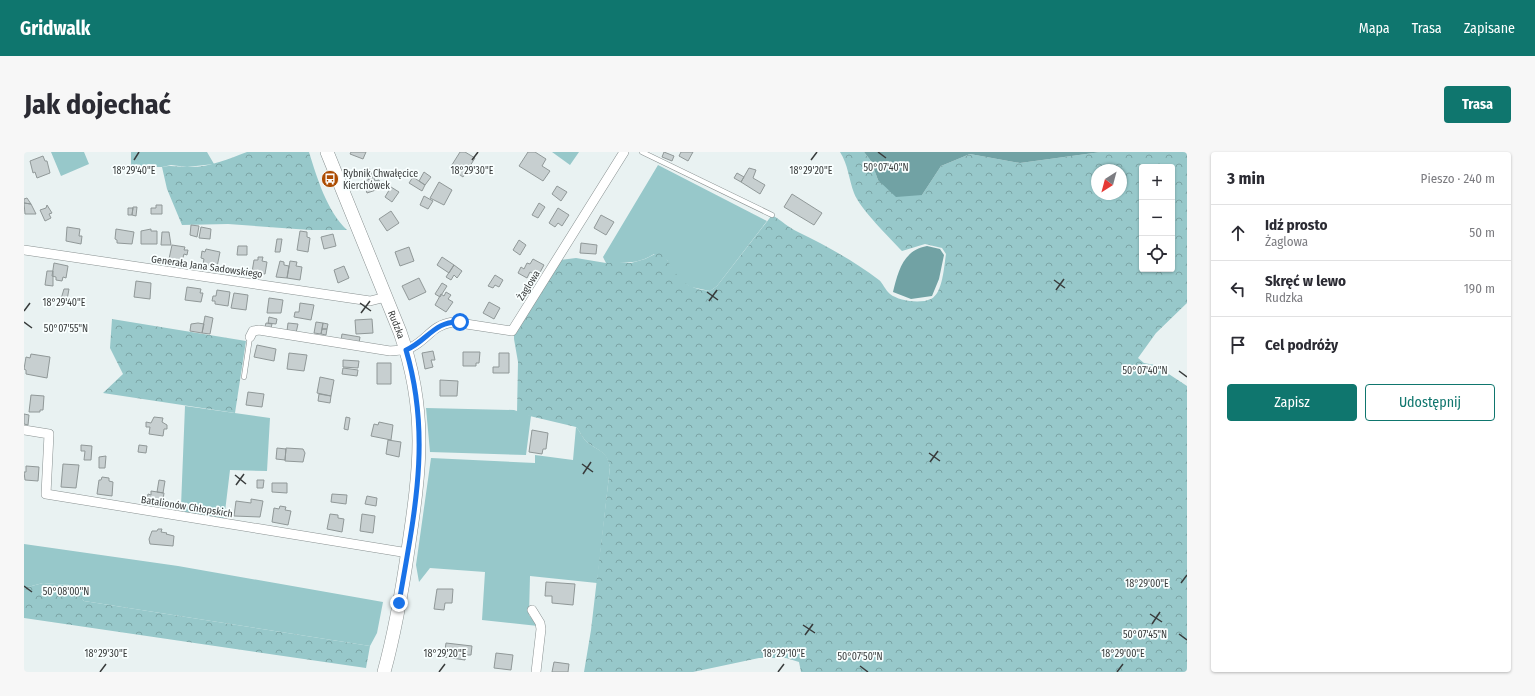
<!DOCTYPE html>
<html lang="pl">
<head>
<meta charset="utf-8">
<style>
	body { margin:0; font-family:"Fira Sans Condensed",sans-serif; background:#f7f7f7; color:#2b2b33 }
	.controls { position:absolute; right:12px; top:12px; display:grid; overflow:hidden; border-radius:4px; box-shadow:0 1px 3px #0004 }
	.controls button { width:36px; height:36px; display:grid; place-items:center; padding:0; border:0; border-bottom:1px solid #e1e1e2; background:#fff; color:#2b2b33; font:20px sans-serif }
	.compass { position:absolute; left:1067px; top:12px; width:36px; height:36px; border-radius:50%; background:#fff; box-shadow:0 1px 3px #0004; rotate:216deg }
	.stop { position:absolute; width:12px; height:12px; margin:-9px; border:3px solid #1a73e8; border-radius:50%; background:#fff }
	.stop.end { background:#1a73e8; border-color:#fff; box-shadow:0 1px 4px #0008 }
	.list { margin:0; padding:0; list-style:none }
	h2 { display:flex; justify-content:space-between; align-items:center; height:52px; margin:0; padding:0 16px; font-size:17px }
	h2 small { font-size:13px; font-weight:400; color:#7c7c81 }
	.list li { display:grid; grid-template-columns:26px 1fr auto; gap:12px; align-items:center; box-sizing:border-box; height:56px; padding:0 16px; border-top:1px solid #e1e1e2 }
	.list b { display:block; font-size:15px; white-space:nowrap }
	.list p { margin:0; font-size:13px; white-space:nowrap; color:#7c7c81 }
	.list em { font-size:13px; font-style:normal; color:#7c7c81 }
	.actions { display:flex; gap:8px; padding:12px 16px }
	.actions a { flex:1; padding:9px 0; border:1px solid #0f766e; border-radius:4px; text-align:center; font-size:14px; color:#0f766e }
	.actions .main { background:#0f766e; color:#fff }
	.icon { flex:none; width:22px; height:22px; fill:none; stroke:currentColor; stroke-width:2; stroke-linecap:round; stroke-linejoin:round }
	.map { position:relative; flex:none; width:1163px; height:520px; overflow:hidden; border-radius:4px }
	header { display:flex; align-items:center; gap:24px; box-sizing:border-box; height:56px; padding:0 20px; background:#0f766e; color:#fff }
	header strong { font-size:19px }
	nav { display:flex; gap:22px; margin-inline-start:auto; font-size:14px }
	.intro { display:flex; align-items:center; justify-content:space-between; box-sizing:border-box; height:96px; padding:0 24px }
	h1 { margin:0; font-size:28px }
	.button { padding:10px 18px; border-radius:4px; background:#0f766e; color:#fff; font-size:14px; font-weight:700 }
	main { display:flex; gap:24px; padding:0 24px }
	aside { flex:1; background:#fff; border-radius:4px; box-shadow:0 1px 3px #0004 }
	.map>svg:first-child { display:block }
</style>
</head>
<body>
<header>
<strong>Gridwalk</strong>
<nav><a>Mapa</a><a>Trasa</a><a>Zapisane</a></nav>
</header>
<div class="intro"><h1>Jak dojechać</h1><a class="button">Trasa</a></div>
<main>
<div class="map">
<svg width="1163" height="520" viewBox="0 0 1163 520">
	<defs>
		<pattern id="forest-crowns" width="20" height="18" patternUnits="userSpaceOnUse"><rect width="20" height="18" fill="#97c8ca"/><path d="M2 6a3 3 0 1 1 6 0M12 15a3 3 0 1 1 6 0" fill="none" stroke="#7ca4a5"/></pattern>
	</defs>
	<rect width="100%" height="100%" fill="#e9f2f2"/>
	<!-- green -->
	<path fill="#97c8ca" d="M27,0H60L65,12L37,24Z
		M107,0H183L190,12L163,15L147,13L138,15H107Z
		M528,0H555L546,13Z
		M634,13L743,69L693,134L686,139L667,135L658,130L651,123L643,108L630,102C615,112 599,111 582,111L579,105Z
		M161,254L246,266L243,319L206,318L200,368L158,360L157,354Z
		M402,256L490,258L507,264L502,303L406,300Z
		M552,275C556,279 559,287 563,290C575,300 583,298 586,315L573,431L506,424L505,463L514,474L458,468L461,420L406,416L395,430L392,413L407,306L511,311V303L549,308Z
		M0,392L154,414L359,450L353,481L346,494L60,449L46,433L19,431L0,436Z"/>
	<!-- forest -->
	<path fill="url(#forest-crowns)" fill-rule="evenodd" d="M223,0H285C293,26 303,59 323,78H286L204,72L158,73L143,37L138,15C148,13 154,15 163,15C184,16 204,7 223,0Z
		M816,0H840L847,9L854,28L898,43L917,14L946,2L996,11L1077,0H1163V151L1132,181L1114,206L1120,211L1131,213L1163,234V520H777L775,510L762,506H735L669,520H560L567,478L586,315C582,298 575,300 563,290C559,287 556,279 552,275L493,261L494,210L490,187V180L536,108L552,106L582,111H607L621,107L637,99C653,121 655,136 686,139L693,134L748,63C757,68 765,76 774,80C801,93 830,109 855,128C859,131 861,138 866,142C875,149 896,152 907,147C919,141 920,114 922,102L918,96L901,92L878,99C866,86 836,57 830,41C825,28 824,12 816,0ZM1118,15H1148V117H1118ZM1073,18H1097V42H1073Z
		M88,167L222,189L211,261L79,241L99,222L86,196Z
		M19,431L46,433L60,449L346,494L342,516L0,466V436Z"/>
	<!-- water -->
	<path fill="#71a2a4" d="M840,0H1077L996,11L946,2L917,14L898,43L872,45L854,28L847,9Z
		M903,94L916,97L920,103L915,127L908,144L887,147L869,140C874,120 879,98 903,94Z"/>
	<!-- building -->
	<path fill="#c7cfd0" stroke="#909898" d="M327,0H342L339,7L326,2Z
		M436,0H441L451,6L439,25L426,16Z
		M504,0H511L522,7L518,14L526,19L519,29L495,14Z
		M640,0L650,4L648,9L638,5Z
		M657,0H669L664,9L655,4Z
		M19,4L21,9H23L26,21L13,26L11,20L9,21L6,9Z
		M725,16L732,18L729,26L741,33L736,42L717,30Z
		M346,17L349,25L344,27L340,19Z
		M400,20L407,25L401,33L395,29Z
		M713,21L720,25L717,30L710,26Z
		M350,25L351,29L355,28L358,36L343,41L339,30Z
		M389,25L401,33L398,39L385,31Z
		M415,30L428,38L420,53L406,46Z
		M533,34L543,40L537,49L528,42Z
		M367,35L375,40L368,50L361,45Z
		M768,42L798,61L790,73L760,55Z
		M400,44L409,49L404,57L396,53Z
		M3,46L7,52L0,51V47Z
		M0,51L7,52L12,62H1Z
		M515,51L521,55L514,66L508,63Z
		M23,53L28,61L25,62L27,66L21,69L16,58L22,56Z
		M132,53H138V62H127V56H132Z
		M109,55H113L112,64L108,63Z
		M104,56H109L108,63H104Z
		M534,56L545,63L538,74L534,71L531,75L525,71Z
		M367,59L375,71L363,79L355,67Z
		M577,63L590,70L582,83L570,76Z
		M167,73L175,74L173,85L166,83Z
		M43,75L56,77L55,84H58L57,92L42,89Z
		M177,75L187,77L186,87L175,86Z
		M92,77L110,80L108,92L93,91V88L91,87Z
		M127,77V79H133V92H117V79Z
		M276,79L283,80V85L286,86L284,100L273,98Z
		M138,80H145L147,93H137Z
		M309,82L312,94L300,97L297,85Z
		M253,87H258L256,100H251Z
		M495,88L502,93L496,103L489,98Z
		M557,91L573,93L572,102L556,101Z
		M148,93L161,95L160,98H164L163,103L160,102L158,109L145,107Z
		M214,94H223V103H213Z
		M385,95L390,109L376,114L371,100Z
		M182,97L196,100L193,115L179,112L180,107L177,106L178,99L181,100Z
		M234,105H239L238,109L243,110L241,122L228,120L230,108H234Z
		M418,105L430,113L425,121L413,113Z
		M509,107L520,113L514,124L506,120L503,126L494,121L497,115L500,117L503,111L506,112Z
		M256,109L260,110V113L265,114L263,126L252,125Z
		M266,109L273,110L272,114L278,115L276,128L263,126Z
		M30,111L44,114L42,126L39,125L38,129L32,128V125L28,124Z
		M430,113L438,119L433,126L430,123L427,128L422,125Z
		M320,114L325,126L314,131L310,118Z
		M23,119H29V134L21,133Z
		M471,123L479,128L475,135L471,133L469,136L464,134Z
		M395,126L402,140L385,148L378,134Z
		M112,129L127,131L126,147L110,145Z
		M418,131L423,134L416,145L411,142Z
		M163,135L177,137L176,141H179L177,150L161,148Z
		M40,137H45L43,148L37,147Z
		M193,138L206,140L204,154L191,152V149H188L189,144H192Z
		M422,140L427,143L424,147L429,150L422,160L411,153L417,142L420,144Z
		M210,141L224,143L222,158L207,156Z
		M245,146L259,148L257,161H243Z
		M465,150L476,156L470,167L459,161Z
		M276,151L290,153L287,168L270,165L271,160H275Z
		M181,164L189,166L186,182L178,181Z
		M245,165L253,167L252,172L244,171Z
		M348,167L349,181L332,182L331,168Z
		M292,170L299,171L297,182L290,181Z
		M174,171L180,172L178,181L166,179L167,172Z
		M242,171L248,172L247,176L241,175Z
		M264,171L274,172L272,181L263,179Z
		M299,171L304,172L303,177H298Z
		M298,177H303L302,183L297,182Z
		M318,182L336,185L335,191L317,188Z
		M233,193L252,197L250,209L230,205Z
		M409,199L411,208H407L409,215L401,217L398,201Z
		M439,200H456L455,211H452V214H439Z
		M265,201L283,203L280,219L263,217Z
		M475,201H485V221H469V215H475Z
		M7,202L26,205L23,226L2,222V218L0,217L2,205L6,206Z
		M319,208L335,209L334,216L319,215Z
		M353,211H367V232H353Z
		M319,216L334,218L333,224L318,222Z
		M296,225L310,228L307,244L293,241Z
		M416,228L434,229L433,244H416Z
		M224,240L240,242L238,255L222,253Z
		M295,242L307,244L306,251L294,249Z
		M7,243L20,244L19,258H16V260H5Z
		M0,262L5,263L4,273L0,272Z
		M130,265L139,266L138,270L143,273V277H140L139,284L125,282L126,275H122V270L127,271Z
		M322,265L326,266L324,278L320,277Z
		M355,270L369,273L367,288L347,284L350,272L354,273Z
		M508,278L524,281L522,297H519L518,302L505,300Z
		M364,288L377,290L375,305L362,302Z
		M57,293L68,294L67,308H60L61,299H57Z
		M115,293L123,294L122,301L114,300Z
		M253,296L262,297L261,308L252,307Z
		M262,296L279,297L281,301L279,310L261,309Z
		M82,304L81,316H75V305Z
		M39,312L55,313L52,336L37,335Z
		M2,314L15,315L14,329L1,328L0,320H2Z
		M78,325L85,326V329L89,330L88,344L73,342L75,328H77Z
		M135,328L141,329L139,341L133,340Z
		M233,328H240L239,336H233Z
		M248,331H263V341L248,340Z
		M127,339L140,341L138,354L126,352V349H123L124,342L127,343Z
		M308,342L323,343L322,352L307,350Z
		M343,344L353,346L352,354L341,352Z
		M227,347L239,349L236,365L210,364L212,349L227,351Z
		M256,354L262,355L261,358L267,359L264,373L248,370L250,356L255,357Z
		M306,362L314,363V366L320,367L318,380L303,377Z
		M338,362L351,364L349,381L336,379Z
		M134,377H138L137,380L143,381L142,382L150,384L149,394L126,392L125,387L128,379H133Z
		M522,430L551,432L549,453L528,451V444H521Z
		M413,437H429L428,451H421L420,458L410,457Z
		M422,491L448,494L447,503H442L441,508L420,505Z
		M472,501L489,503L487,518L470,516Z
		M530,510L545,512L544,520H528Z"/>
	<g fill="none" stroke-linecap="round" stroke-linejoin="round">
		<defs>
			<path id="lane" d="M618,0L748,63
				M220,225L226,185"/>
			<path id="street" d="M0,98L346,149L362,145
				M226,185L229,179L235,178L366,199C373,198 381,199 388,195C404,187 408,173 429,170L488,179L600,0
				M0,278L25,282L22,342L384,401
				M508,458L516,471L517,477L512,520"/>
			<g id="secondary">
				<path id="s1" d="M303,0L376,180C404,260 396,317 384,398C378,439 371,480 360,520"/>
			</g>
		</defs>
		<!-- lane casing -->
		<use href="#lane" stroke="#899191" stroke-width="5.5"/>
		<!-- street casing -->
		<use href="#street" stroke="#899191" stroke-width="10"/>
		<!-- secondary casing -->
		<use href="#secondary" stroke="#899191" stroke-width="14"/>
		<!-- lane -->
		<use href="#lane" stroke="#fff" stroke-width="4.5"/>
		<!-- street -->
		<use href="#street" stroke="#fff" stroke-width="9"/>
		<!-- secondary -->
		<use href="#secondary" stroke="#fff" stroke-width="13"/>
	</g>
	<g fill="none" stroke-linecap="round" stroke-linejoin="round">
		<!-- route -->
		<path stroke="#1a73e8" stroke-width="5" d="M375,451C390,363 408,286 382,198C402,190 411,168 436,170"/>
	</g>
	<!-- ticks -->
	<path fill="none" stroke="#383b3b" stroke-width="1.5" d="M854,0L862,6M110,8L115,0M448,8L454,0M787,8L793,0M1030,128L1041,136M1032,138L1040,127M683,140L694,148M685,149L693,138M336,151L347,159M0,159L6,151M337,161L346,149M0,170L8,176M1155,219L1163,225M905,301L916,309M906,310L914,299M558,312L569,320M559,322L567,310M211,323L222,332M212,333L220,322M1157,431L1163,423M0,434L8,440M1126,462L1138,470M1128,472L1136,460M779,473L791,481M1155,482L1163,488M781,483L789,472M836,514L844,520M76,520L82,512M415,520L421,512M754,520L760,512M1093,520L1099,512"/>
	<!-- icons -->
	<defs>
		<symbol id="bus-disc" viewBox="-11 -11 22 22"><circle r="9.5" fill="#ad4d03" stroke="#f9ffff"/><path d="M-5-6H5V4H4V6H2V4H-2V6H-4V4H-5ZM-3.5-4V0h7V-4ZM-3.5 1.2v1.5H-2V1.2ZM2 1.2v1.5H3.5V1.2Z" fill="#fff"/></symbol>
	</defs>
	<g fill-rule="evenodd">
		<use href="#bus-disc" x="296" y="17" width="20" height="20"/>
	</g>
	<g text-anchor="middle" stroke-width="3.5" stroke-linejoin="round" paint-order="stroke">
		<!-- poi labels -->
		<g font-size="10" fill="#383b3b" stroke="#f9ffff" text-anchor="start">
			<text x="319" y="25">Rybnik Chwałęcice<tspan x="319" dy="12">Kierchówek</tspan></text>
		</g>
		<!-- street labels -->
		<g font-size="10" fill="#383b3b" stroke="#f9ffff">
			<text transform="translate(183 114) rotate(8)" y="4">Generała Jana Sadowskiego</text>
			<text transform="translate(504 133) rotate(-58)" y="4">Żaglowa</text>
			<text dy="4" stroke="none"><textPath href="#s1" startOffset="186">Rudzka</textPath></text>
			<text transform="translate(163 354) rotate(9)" y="4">Batalionów Chłopskich</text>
		</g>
	</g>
	<g font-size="10" text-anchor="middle" fill="#383b3b" stroke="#f9ffff" stroke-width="3.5" stroke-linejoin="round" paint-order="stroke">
		<text x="862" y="19">50°07'40"N</text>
		<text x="110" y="22">18°29'40"E</text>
		<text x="448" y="22">18°29'30"E</text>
		<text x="787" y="22">18°29'20"E</text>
		<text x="40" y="154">18°29'40"E</text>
		<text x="42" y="180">50°07'55"N</text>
		<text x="1121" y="222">50°07'40"N</text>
		<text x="1123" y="435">18°29'00"E</text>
		<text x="42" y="443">50°08'00"N</text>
		<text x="1121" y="486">50°07'45"N</text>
		<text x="82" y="505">18°29'30"E</text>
		<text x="421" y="505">18°29'20"E</text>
		<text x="760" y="505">18°29'10"E</text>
		<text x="1099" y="505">18°29'00"E</text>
		<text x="836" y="508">50°07'50"N</text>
	</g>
</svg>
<div class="controls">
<button>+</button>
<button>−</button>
<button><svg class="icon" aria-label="locate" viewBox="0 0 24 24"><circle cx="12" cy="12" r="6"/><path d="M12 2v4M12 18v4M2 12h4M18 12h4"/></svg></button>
</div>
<svg class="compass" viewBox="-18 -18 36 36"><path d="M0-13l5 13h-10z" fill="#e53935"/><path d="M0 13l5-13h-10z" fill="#7c7c81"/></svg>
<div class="stop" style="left:436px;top:170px"></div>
<div class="stop end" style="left:375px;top:451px"></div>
</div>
<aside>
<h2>3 min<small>Pieszo · 240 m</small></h2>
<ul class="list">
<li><svg class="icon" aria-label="ahead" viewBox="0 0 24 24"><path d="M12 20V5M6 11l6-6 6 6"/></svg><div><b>Idź prosto</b><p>Żaglowa</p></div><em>50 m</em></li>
<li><svg class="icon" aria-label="left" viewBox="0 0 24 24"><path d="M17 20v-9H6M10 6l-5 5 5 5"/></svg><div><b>Skręć w lewo</b><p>Rudzka</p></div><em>190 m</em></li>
<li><svg class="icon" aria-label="arrive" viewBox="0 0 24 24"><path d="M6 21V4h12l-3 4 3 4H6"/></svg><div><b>Cel podróży</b></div></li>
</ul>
<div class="actions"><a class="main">Zapisz</a><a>Udostępnij</a></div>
</aside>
</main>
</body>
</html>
